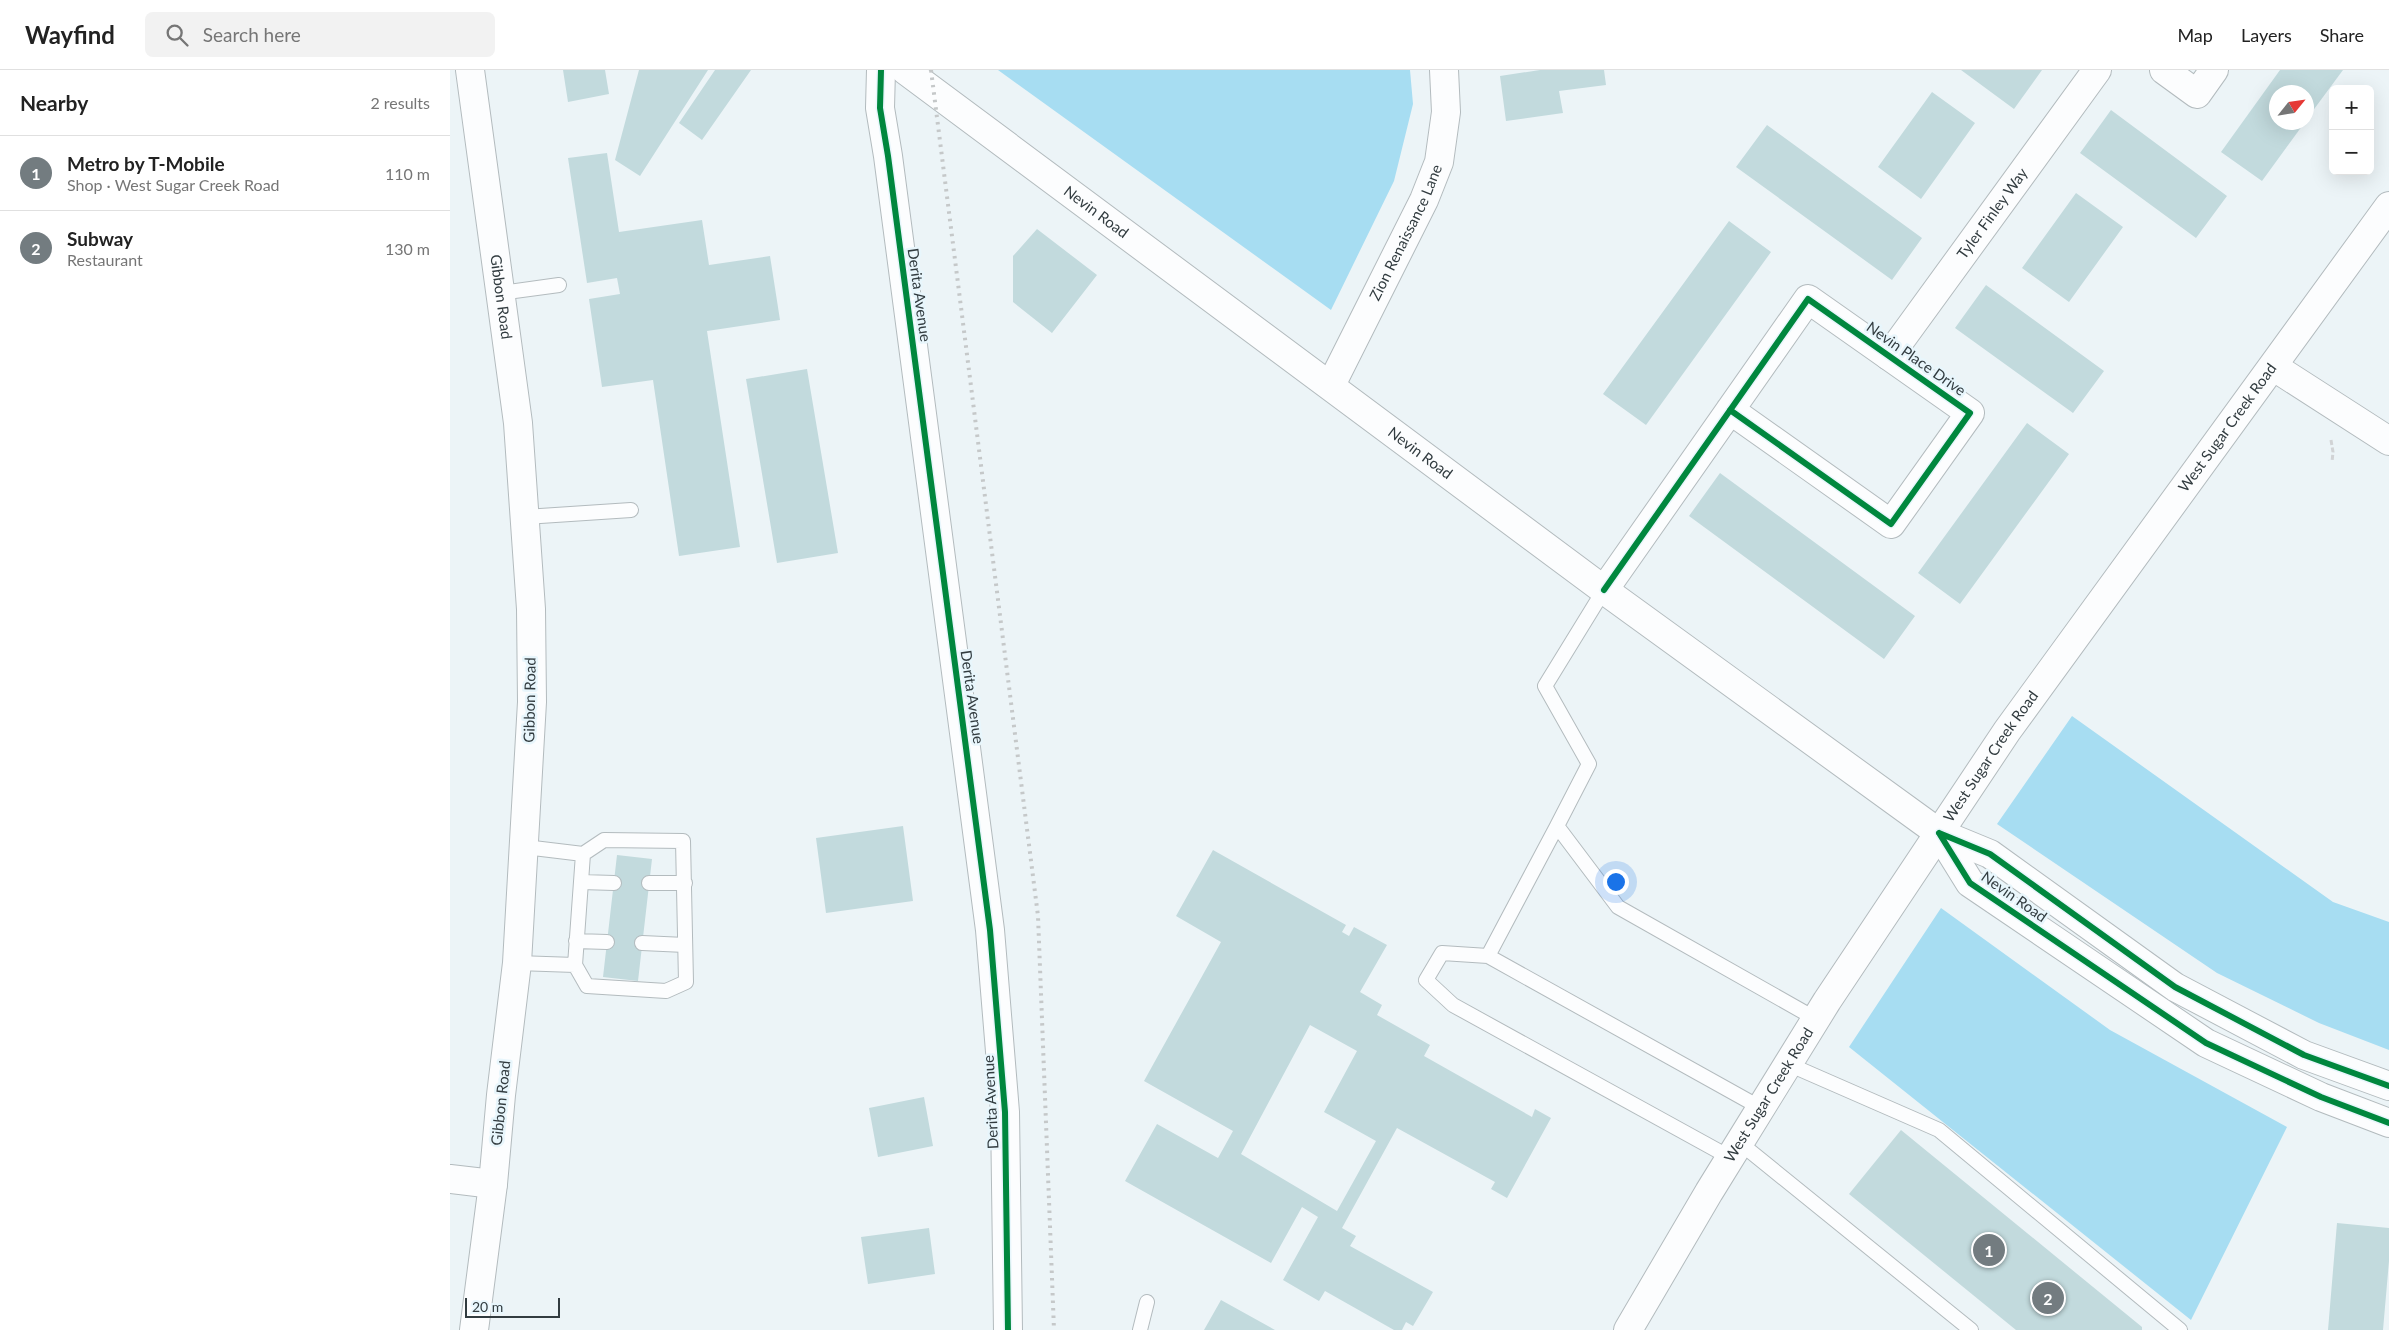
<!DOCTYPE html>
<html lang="en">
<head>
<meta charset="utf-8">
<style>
	body { margin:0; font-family:Lato,sans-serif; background:#f2f2f2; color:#222 }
	.controls { position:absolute; right:15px; top:15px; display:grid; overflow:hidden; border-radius:8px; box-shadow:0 5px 20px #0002 }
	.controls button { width:45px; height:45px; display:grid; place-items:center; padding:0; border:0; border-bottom:1px solid #e0e0e0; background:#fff; color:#222; font:25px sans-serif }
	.compass { position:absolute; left:1819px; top:15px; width:45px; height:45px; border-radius:50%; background:#fff; box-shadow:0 5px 20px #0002; rotate:60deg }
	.scale { position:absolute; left:15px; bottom:12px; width:95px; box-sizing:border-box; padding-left:5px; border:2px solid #323c40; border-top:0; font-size:14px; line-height:18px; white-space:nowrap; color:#323c40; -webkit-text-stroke:4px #e8f6fc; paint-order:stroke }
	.you { position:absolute; left:1165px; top:811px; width:18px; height:18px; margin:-12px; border:4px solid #fff; border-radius:50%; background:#1a73e8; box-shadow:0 0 0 8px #1a73e833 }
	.badge { display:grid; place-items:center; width:32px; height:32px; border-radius:50%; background:#737c80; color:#fff; font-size:16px; font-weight:700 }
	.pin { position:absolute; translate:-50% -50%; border:2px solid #fff; box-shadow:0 1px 5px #0006 }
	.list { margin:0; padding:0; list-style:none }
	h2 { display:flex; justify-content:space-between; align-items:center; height:65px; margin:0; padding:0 20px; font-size:21px }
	h2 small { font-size:16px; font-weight:400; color:#767676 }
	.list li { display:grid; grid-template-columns:32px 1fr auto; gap:15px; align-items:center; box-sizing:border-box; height:75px; padding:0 20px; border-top:1px solid #e0e0e0 }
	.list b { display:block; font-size:19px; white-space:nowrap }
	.list p { margin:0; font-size:16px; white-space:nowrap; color:#767676 }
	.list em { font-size:16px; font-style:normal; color:#767676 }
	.icon { flex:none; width:28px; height:28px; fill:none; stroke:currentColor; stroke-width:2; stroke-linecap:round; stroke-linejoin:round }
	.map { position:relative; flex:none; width:1939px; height:1260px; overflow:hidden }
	header { display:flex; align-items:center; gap:30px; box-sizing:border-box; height:70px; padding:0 25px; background:#fff; border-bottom:1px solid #e0e0e0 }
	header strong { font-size:24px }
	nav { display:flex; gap:28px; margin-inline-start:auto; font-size:18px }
	.search { width:350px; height:45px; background:#f2f2f2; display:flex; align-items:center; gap:12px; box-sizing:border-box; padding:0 18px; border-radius:8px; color:#767676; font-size:19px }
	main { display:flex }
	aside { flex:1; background:#fff }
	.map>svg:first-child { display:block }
</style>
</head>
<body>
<header>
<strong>Wayfind</strong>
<div class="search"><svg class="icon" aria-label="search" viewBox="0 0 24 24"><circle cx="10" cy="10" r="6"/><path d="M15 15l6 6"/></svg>Search here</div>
<nav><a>Map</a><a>Layers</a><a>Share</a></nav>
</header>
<main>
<aside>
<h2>Nearby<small>2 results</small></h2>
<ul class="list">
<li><span class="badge">1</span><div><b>Metro by T-Mobile</b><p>Shop · West Sugar Creek Road</p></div><em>110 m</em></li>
<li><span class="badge">2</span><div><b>Subway</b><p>Restaurant</p></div><em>130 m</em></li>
</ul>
</aside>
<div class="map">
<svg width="1939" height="1260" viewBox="0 0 1939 1260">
	<rect width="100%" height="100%" fill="#ecf4f7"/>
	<!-- forest -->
	<path fill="#a7ddf2" d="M548,0H960L963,34L944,111L881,240Z
		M1622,646L1883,832L1939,852V980L1869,953L1767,903L1547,754Z
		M1491,838L1660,960L1837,1057L1741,1250L1399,977Z"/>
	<!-- building -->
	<path fill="#c2dadd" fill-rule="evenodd" d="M113,0H155L159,24L118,32Z
		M189,0H258L190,106L165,90Z
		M265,0H301L252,70L229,53Z
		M1090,0H1154L1156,15L1109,21L1113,43L1056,51L1050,6Z
		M1511,0H1592L1564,39Z
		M1830,0H1893L1856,50V22H1826V52H1855L1812,111L1771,82Z
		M1482,22L1525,53L1471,129L1428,97Z
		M1661,40L1777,126L1746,168L1630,83Z
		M1317,55L1472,168L1442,210L1286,97Z
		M157,83L169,162L252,150L259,195L320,186L330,250L257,261L290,477L229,486L203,310L152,317L139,229L170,224L167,208L137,213L118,88Z
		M1626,123L1673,157L1619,232L1572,198Z
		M1279,151L1321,182L1196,355L1153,324Z
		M587,159L647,205L602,263L563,232V186Z
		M1536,215L1654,301L1623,343L1505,258Z
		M357,299L388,483L327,493L296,309Z
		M1577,353L1619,384L1510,534L1468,503Z
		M1270,403L1465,546L1434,589L1239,446Z
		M453,756L463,831L376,843L366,768Z
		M763,780L896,855L892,862L899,866L904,857L937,875L910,922L932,935L927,945L980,975L974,986L1082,1047L1085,1039L1101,1048L1057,1128L1041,1119L1045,1112L947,1058L892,1158L906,1166L900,1176L983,1222L963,1256L956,1252L952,1260H944L875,1221L869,1231L833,1210L868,1147L852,1137L821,1193L675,1111L707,1054L768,1088L783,1061L694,1011L771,872L726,846ZM860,955L907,981L874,1042L926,1071L887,1141L791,1084Z
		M167,785L202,789L188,911L153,907Z
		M474,1027L483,1076L428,1087L419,1038Z
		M1451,1060L1692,1257V1260H1566L1399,1124Z
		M1887,1153L1939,1158V1191L1933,1260H1878Z
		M479,1158L485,1204L418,1214L411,1167Z
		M771,1230L825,1260H754Z"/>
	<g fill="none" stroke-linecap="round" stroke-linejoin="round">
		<defs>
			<path id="service" d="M51,223L109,215
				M75,447L181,440
				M1154,520L1095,616L1139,694L1107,756L1168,837L1366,949
				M75,777L133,784L154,770L233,771L236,912L216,921L137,916L125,895L133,784
				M131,812L164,813
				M199,813H235
				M126,871L157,872
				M192,873L235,875
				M1038,886L1107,756
				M67,893L125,895
				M1338,994L1489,1060L1730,1260
				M1290,1073L1521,1260
				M1281,1088L1003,935L976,910L992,883L1038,886L1311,1038
				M690,1260L697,1232"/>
			<g id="minor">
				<path d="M431,0L430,38L438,86L540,860L555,1042L558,1260"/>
				<path d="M1714,0L1747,24L1764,0"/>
				<path id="s1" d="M1439,286L1647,0"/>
				<path d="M1824,297L1939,371"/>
				<path id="s2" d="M881,315L974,130L989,92L996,42L994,0"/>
				<path d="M1154,520L1358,229L1520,343L1441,454L1280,340"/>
				<path d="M0,1109L43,1114"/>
			</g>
			<g id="secondary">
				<path id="s3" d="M20,0L68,353L81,539L82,632L67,893L51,1025L43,1114L24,1260"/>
				<path id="s4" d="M455,0L1154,520L1489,763L1540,784L1725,917L1854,985L1939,1016"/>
				<path d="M1489,763L1520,813L1756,973L1871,1027L1939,1053"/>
				<path id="s5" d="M1178,1260L1259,1122L1377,931L1557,661L1939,136"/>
			</g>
		</defs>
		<!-- service casing -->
		<use href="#service" stroke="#b3bbbe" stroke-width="16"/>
		<!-- minor casing -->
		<use href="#minor" stroke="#b3bbbe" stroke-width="30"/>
		<!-- secondary casing -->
		<use href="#secondary" stroke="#b3bbbe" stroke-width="30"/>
		<!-- path -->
		<path stroke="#d1d3d5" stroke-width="3" stroke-dasharray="5 2.5" stroke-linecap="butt" d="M1881,370L1883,382L1882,392"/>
		<!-- service -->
		<use href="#service" stroke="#fcfdfe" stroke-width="14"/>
		<!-- minor -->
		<use href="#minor" stroke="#fcfdfe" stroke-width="28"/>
		<!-- secondary -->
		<use href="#secondary" stroke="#fcfdfe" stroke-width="28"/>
		<!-- rail -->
		<path stroke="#c5c8c9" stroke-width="4" stroke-dasharray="2.5 5" stroke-linecap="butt" d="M481,0L588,846L604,1260"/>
		<defs>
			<path id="cycleway" d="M431,0L430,38L438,86L540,860L555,1042L558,1260
				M1154,520L1358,229L1520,343L1441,454L1280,340
				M1489,763L1520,813L1756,973L1871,1027L1939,1053
				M1489,763L1540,784L1725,917L1854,985L1939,1016"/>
		</defs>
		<!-- cycleway casing -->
		<use href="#cycleway" stroke="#e8f6fc" stroke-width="9"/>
		<!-- cycleway -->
		<use href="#cycleway" stroke="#00873e" stroke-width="6"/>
	</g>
	<g text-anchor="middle" stroke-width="5" stroke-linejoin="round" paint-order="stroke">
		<!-- street labels -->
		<g font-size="15" fill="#323c40" stroke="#e8f6fc">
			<text dy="5" stroke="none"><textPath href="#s4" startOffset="238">Nevin Road</textPath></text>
			<text dy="5" stroke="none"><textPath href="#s1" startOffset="176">Tyler Finley Way</textPath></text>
			<text dy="5" stroke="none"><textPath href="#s2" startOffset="170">Zion Renaissance Lane</textPath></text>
			<text transform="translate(469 225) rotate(82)" y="5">Derita Avenue</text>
			<text dy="5" stroke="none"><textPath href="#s3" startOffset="229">Gibbon Road</textPath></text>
			<text transform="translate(1466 289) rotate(35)" y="5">Nevin Place Drive</text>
			<text dy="5" stroke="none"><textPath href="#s5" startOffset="1084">West Sugar Creek Road</textPath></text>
			<text dy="5" stroke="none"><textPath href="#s4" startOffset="642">Nevin Road</textPath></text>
			<text transform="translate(522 627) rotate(82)" y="5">Derita Avenue</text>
			<text transform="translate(80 630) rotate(-89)" y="5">Gibbon Road</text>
			<text dy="5" stroke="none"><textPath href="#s5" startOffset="679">West Sugar Creek Road</textPath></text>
			<text transform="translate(1564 827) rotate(35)" y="5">Nevin Road</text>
			<text dy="5" stroke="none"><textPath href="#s5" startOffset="274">West Sugar Creek Road</textPath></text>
			<text transform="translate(541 1032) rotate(-93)" y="5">Derita Avenue</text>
			<text transform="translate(51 1033) rotate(-84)" y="5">Gibbon Road</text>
		</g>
	</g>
</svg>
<div class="controls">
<button>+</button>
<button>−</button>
</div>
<svg class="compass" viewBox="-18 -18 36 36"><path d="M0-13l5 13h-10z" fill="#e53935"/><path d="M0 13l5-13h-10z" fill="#767676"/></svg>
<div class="scale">20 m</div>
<div class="you"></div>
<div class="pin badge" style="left:1539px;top:1180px">1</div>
<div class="pin badge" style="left:1598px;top:1228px">2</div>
</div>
</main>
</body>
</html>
